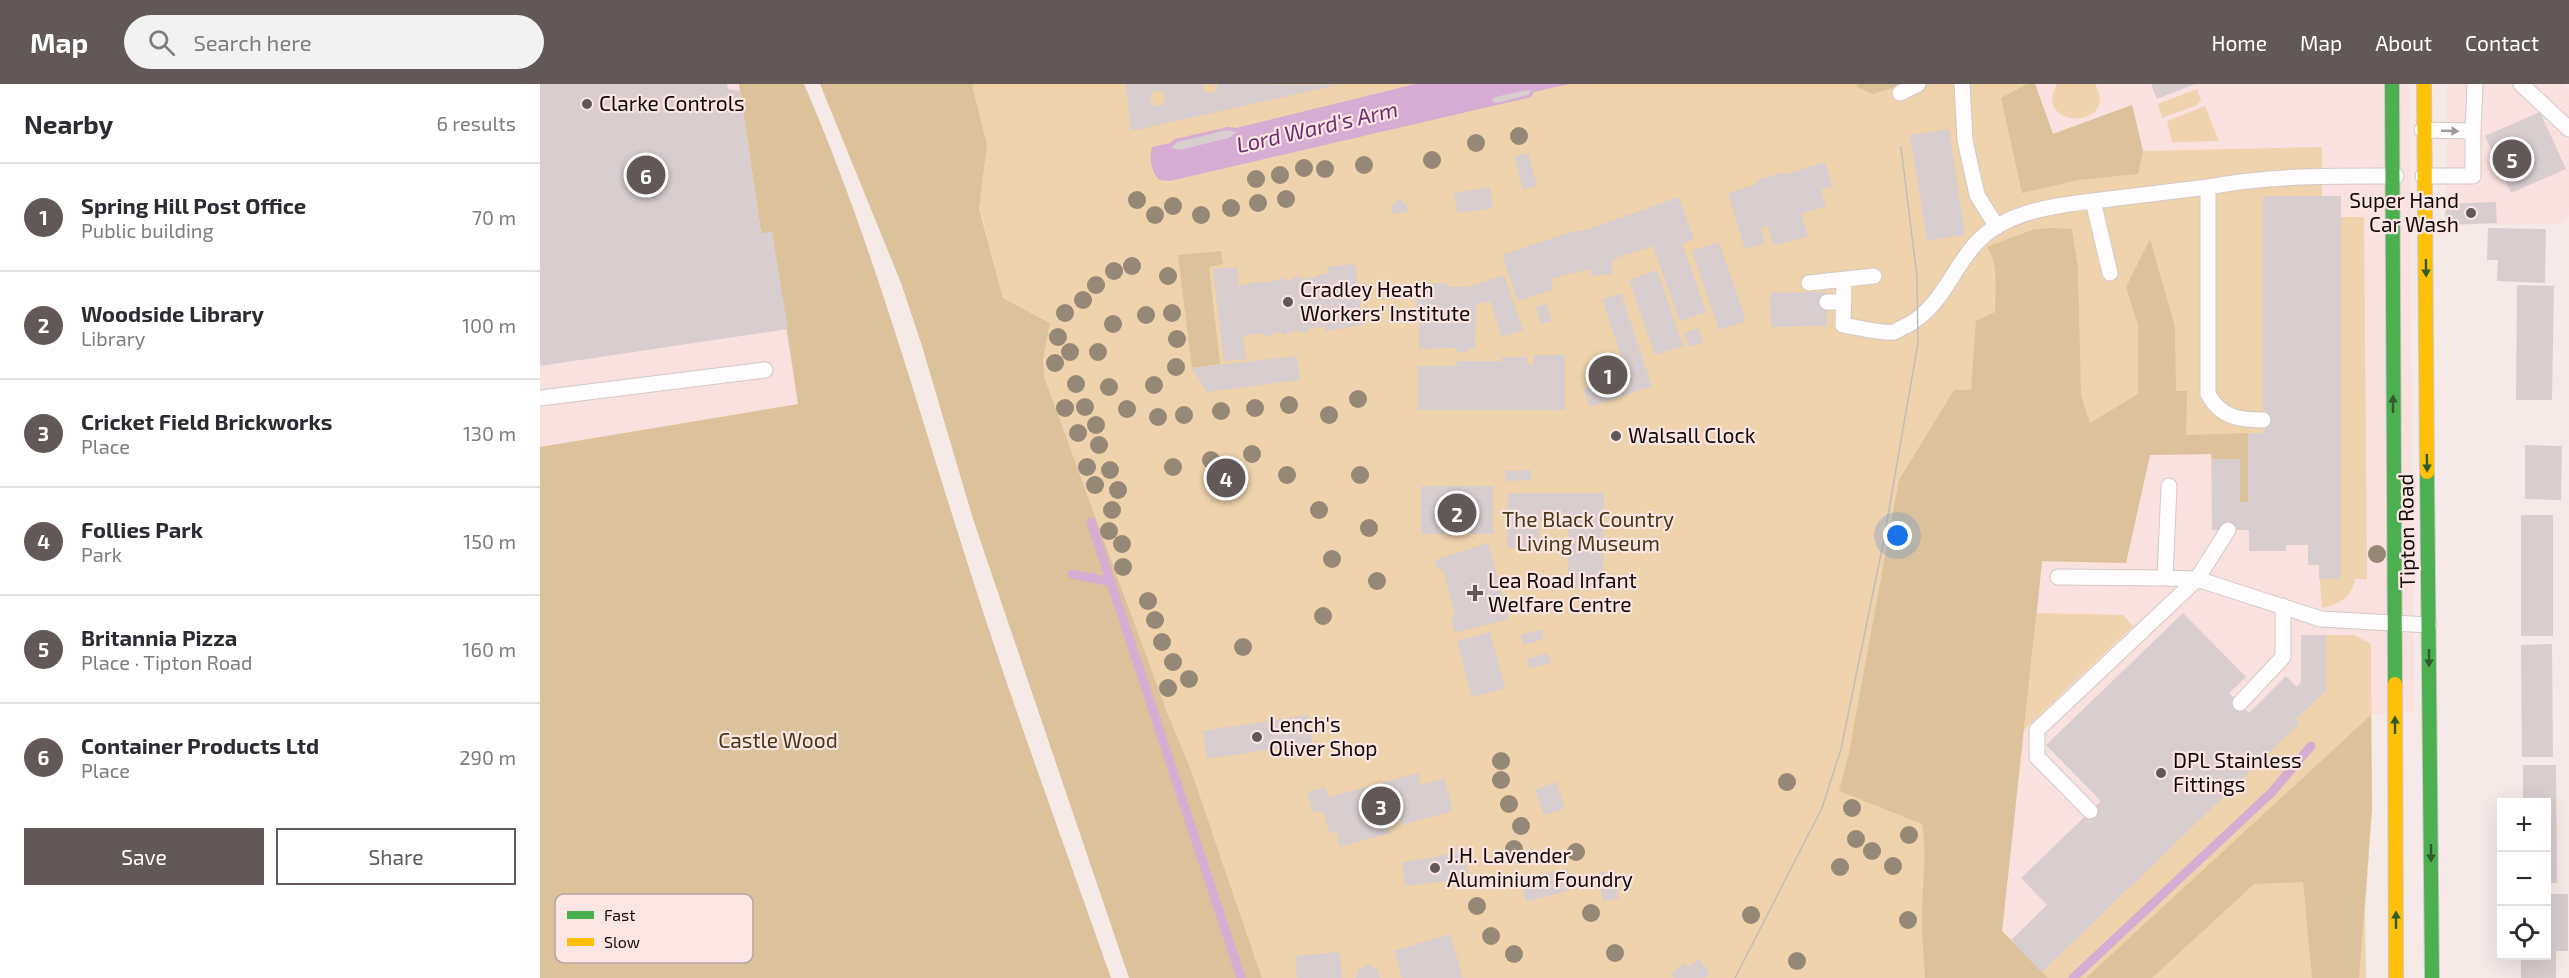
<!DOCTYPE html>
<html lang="en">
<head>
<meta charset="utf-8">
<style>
	body { margin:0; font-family:"Exo 2",sans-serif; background:#f2f2f3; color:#2b2b33 }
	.controls { position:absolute; right:18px; bottom:18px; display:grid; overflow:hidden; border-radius:0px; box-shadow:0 6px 24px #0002 }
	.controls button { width:54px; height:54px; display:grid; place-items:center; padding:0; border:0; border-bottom:2px solid #e1e1e2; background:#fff; color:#2b2b33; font:30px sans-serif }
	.you { position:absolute; left:1358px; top:452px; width:21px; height:21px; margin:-15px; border:4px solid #fff; border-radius:50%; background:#1a73e8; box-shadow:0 0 0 9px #1a73e833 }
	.badge { display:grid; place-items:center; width:39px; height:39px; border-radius:50%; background:#625857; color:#fff; font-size:20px; font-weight:700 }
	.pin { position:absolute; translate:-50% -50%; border:3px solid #fff; box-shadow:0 2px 6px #0006 }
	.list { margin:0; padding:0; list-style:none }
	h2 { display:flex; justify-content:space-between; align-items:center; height:78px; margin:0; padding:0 24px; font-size:26px }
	h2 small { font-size:20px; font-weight:400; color:#7c7c81 }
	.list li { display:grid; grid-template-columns:39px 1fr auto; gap:18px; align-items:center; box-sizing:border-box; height:108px; padding:0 24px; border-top:2px solid #e1e1e2 }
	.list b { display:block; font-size:22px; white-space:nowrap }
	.list p { margin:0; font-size:20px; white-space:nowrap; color:#7c7c81 }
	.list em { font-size:20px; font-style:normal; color:#7c7c81 }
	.actions { display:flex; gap:12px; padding:18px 24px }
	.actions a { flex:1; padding:14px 0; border:2px solid #625857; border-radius:0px; text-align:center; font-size:21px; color:#625857 }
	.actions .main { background:#625857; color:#fff }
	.icon { flex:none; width:33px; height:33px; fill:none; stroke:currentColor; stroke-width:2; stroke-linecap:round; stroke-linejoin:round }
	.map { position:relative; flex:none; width:2029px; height:894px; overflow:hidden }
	header { display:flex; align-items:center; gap:36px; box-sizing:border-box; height:84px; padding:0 30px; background:#625857; color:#fff }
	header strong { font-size:28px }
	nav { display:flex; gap:33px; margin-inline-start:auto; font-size:21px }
	.search { width:420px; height:54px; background:#f2f2f3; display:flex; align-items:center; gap:15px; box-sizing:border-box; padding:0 21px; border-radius:33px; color:#7c7c81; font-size:22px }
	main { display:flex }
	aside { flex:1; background:#fff }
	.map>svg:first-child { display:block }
</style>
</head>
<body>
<header>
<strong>Map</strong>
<div class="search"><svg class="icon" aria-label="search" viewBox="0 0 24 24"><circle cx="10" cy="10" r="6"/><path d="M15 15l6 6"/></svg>Search here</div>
<nav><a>Home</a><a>Map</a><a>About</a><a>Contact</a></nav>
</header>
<main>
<aside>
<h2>Nearby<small>6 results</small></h2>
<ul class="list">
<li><span class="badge">1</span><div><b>Spring Hill Post Office</b><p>Public building</p></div><em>70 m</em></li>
<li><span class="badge">2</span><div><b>Woodside Library</b><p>Library</p></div><em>100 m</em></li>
<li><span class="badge">3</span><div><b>Cricket Field Brickworks</b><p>Place</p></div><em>130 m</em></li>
<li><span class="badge">4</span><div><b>Follies Park</b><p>Park</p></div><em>150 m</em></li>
<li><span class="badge">5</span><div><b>Britannia Pizza</b><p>Place · Tipton Road</p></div><em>160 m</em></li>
<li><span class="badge">6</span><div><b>Container Products Ltd</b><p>Place</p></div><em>290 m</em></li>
</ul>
<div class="actions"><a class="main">Save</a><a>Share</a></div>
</aside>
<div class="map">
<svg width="2029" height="894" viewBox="0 0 2029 894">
	<rect width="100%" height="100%" fill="#f6eae9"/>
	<!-- built -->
	<path fill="#f9e1df" d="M0,0H199L221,149L232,148L258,320L0,363Z
		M1364,0H1869L1874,628L1831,631L1546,894H1469L1471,856L1462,847L1502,477L1586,478L1610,371L1671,370L1635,243L1185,894Z
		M1907,0H2023L2029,5V131L2022,140L1906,141Z"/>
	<!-- green -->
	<path fill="#eed3ac" d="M407,0H1495L1513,50L1592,21L1603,67L1782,63V112H1801V133H1824L1827,495H1815C1812,514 1799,520 1782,524L1779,481H1768V461H1746L1709,467V446H1672L1671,370L1610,371L1586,479L1502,477L1497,529L1583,531L1593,542L1484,646L1462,847L1471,856L1469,894H722L651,686L627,628L505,295L503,277L510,239L463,214Z
		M1517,0H1555C1581,46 1491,45 1517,0Z
		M1657,5L1661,16L1657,21L1622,34L1618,20Z
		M1665,22L1679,57L1632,58L1627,37Z
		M1786,551H1814L1831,560L1832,724L1825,826L1826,894H1508L1502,888L1759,639L1756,635L1786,607Z"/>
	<!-- forest -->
	<path fill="#dcc29b" d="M199,0H264C333,159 378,326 431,490C474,626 524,760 571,894H0V363L258,320L232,149H221Z
		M280,0H437L432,1L447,61L439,124L463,214L510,239L503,277L505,295L627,628L651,686L722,894H589L433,435L382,262L361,199Z
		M1318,0H1364L1333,10L1316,2Z
		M1487,0H1495L1513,50L1592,21L1603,67L1598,90L1538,96L1482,109L1461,14Z
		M1510,144L1532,145L1538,185L1541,312L1550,339L1598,310V241L1586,203L1610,155L1635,243L1636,307H1647L1646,351L1708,349V418H1700L1699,375H1672L1671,370L1610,371L1586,479L1502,477L1462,847L1508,894H1385C1384,871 1381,847 1382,824C1383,795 1387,769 1382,740L1299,707L1309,669L1359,396L1414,306H1431L1436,237L1455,228C1455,207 1459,181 1447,163L1492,146Z
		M681,167L683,180L669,183L680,280L652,284L638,171Z
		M1831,631L1832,724L1819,894H1772L1763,798L1714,800L1612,894H1546Z"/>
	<!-- water -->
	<path fill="#d6acd3" d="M875,0H1029L994,8L991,13L630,97L619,96C611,86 609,76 612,63L630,59L635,55L688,43L696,44Z"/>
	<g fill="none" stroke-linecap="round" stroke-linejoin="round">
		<!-- stream -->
		<path stroke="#d6acd3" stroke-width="9" d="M551,438L701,894
			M532,490L572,498
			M1533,894L1732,708L1771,662"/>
	</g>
	<!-- building -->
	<path fill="#d8cdcf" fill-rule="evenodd" d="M0,0H187L188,5L200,7L221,149L232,148L248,245L0,282Z
		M586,0H663V6L670,10L677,7L678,0L797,1L591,47ZM617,6L622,7L626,13L623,21L618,22L613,21L610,15L613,8Z
		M1611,0H1655L1617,15Z
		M987,6L992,7L988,11L957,19L951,17L955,13Z
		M2000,28L2026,85L1971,109L1945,52Z
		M1409,45L1425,151L1387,157L1370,51Z
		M687,46L697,48L689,54L639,66L631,64L637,58Z
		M988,69L997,102L983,106L974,73Z
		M1285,78L1293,102L1281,106L1286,122L1261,130L1268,152L1234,162L1228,142L1221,144L1225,159L1205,165L1188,109L1217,100L1215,97L1243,88L1244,91Z
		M950,103L953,124L917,129L914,109Z
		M1723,112H1801V495H1779V481H1768V461H1746V467H1709V446H1672V375H1700V418H1708V349H1723Z
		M1139,113L1154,155L1142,160L1166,228L1140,237L1113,162L1076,174V177H1072L1073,190L1051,192L1050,185L1032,189L1010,195L1014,205L978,217L962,171L1031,148L1046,146Z
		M862,116L863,120H867L868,128L852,130L851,121H855L854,117Z
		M1956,118L1957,139L1906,141L1905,120Z
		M1948,144L2006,145L2005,199L1957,197L1958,176H1947Z
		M1179,158L1206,237L1179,246L1152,167Z
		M815,180L823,241L785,247V243L769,244V247L759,249V246L742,251L741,247L724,253V249L703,252L706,275L684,277L673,185L697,183L699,202L717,198H735L734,196L744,194L745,197L752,196V194L761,192L762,195L778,193L777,191L788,189L787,183Z
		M1117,186L1143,262L1115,271L1089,196Z
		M964,191L983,246L962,253L950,217L936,221L935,265H927V268H917V264L879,265V232H876V209L887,202V199H907V203H927Z
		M1977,201L2014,202L2012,316H1976Z
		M1287,208V242L1231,243L1230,209Z
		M1081,209L1112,302L1050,323L1043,304L1055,300L1049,282L1081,271L1062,215Z
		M1006,219L1012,237L1001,240L996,223Z
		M1158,244L1163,259L1149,263L1144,249Z
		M994,271H1025V326H878V282H917V277H962V273H987V280H994Z
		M757,272L760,296L667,308L652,284Z
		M1985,361L2022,362L2021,416L1985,415Z
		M991,386V396L966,397L965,387Z
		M881,402H953V450H881Z
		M968,409H1064L1063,502H1028V438L1000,437L999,465L967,464Z
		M1981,431H2013V552H1981Z
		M948,459L969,535L917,548L914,547L911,535L915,531L903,486L898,485L895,476Z
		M1643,529L1706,593L1689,609L1709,629L1746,592L1757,603L1761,598V551H1786V607L1756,635L1760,639L1502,888L1471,856L1507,821L1481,794L1561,717L1506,661Z
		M1001,545L1004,555L984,561L981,551Z
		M950,548L965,604L932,613L917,557Z
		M2012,560L2013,673H1982L1981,561Z
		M1008,569L1011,579L990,584L987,575Z
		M768,631L772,659L667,675L663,647Z
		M1983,681H2016L2017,799H2007V718H1983Z
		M878,689L881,701L904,694L913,727L861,741L858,729L845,732L850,749L800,763L796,747L789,749L783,727L773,729L767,708L785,703L789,713Z
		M1016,698L1025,724L1004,731L995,706Z
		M922,766L929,791L902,798L865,802L862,778L896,773Z
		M1028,784L1033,805L986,818L980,796Z
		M1072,786L1079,814L1064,818L1057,790Z
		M2007,810H2028V867H2016V894H1981V872H2007Z
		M910,850L923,894H862L854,867Z
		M800,868L802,894H757L755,872Z
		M1159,875L1170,890L1164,894H1132L1134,893L1131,889L1145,879L1148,883Z
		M828,880L838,886L840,894H816L818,886Z"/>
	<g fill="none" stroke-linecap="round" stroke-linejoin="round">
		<defs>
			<path id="lane" d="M1422,0L1425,56L1437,111L1457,143
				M1981,0L2029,45
				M1360,9L1378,0
				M1882,46L1933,47V92H1883
				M1933,47L1935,0
				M1553,117L1668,103
				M1304,196L1303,241C1316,243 1342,250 1354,248C1357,247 1362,243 1366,242C1407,221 1415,171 1451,146C1480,126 1519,121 1553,117L1570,189
				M1269,199L1334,192
				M1287,218H1304
				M0,314L225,286
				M1723,336C1699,336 1680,333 1668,310V103C1730,91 1793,92 1856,92
				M1688,446L1657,495L1781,535L1889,541
				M1518,493L1625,494
				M1700,619L1743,573V522
				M1550,727L1497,673V646L1657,495L1625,494L1629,402"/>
			<path id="fast" d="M1852,0L1855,600
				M1887,388L1892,894"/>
			<path id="slow" d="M1884,0L1887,388
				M1855,600L1856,894"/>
		</defs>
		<!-- lane casing -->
		<use href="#lane" stroke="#d3c8c7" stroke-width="17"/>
		<!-- fast casing -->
		<use href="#fast" stroke="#cdc7c6" stroke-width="16"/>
		<!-- slow casing -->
		<use href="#slow" stroke="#cdc7c6" stroke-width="16"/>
		<!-- lane -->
		<use href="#lane" stroke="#fefcfc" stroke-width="15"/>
		<!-- fast -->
		<use href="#fast" stroke="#4caf50" stroke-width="14"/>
		<!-- slow -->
		<use href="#slow" stroke="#ffc107" stroke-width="14"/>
		<!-- tram -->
		<path stroke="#c0bdbd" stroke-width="1.5" d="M1195,894L1282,724L1301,665L1343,460L1378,259L1377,193L1361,63"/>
	</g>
	<!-- trees -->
	<g fill="#968876">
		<circle cx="979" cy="52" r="9"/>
		<circle cx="936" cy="59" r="9"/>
		<circle cx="892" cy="76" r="9"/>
		<circle cx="824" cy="81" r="9"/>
		<circle cx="764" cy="84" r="9"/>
		<circle cx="785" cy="85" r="9"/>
		<circle cx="740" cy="91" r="9"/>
		<circle cx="716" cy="95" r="9"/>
		<circle cx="746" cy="115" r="9"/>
		<circle cx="597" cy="116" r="9"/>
		<circle cx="718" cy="119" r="9"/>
		<circle cx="633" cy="122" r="9"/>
		<circle cx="691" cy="124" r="9"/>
		<circle cx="615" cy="131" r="9"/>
		<circle cx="661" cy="131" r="9"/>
		<circle cx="592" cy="182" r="9"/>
		<circle cx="574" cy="187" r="9"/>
		<circle cx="628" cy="192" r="9"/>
		<circle cx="556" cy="201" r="9"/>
		<circle cx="543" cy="216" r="9"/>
		<circle cx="525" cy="229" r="9"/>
		<circle cx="632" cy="229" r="9"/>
		<circle cx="606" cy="231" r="9"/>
		<circle cx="573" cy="240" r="9"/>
		<circle cx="518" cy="253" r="9"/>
		<circle cx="637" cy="255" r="9"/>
		<circle cx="530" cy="268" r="9"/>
		<circle cx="558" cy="268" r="9"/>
		<circle cx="515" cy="279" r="9"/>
		<circle cx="636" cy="283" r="9"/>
		<circle cx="536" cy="300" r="9"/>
		<circle cx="614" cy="301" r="9"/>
		<circle cx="569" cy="303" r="9"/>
		<circle cx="818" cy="315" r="9"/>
		<circle cx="749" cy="321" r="9"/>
		<circle cx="545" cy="323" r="9"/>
		<circle cx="525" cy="324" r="9"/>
		<circle cx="715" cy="324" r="9"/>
		<circle cx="587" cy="325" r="9"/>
		<circle cx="681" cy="327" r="9"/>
		<circle cx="644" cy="331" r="9"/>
		<circle cx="789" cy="331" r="9"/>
		<circle cx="618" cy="333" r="9"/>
		<circle cx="556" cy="341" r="9"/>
		<circle cx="538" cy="349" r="9"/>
		<circle cx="559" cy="361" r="9"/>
		<circle cx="712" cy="370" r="9"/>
		<circle cx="671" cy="376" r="9"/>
		<circle cx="547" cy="383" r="9"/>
		<circle cx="633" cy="383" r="9"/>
		<circle cx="570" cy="386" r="9"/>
		<circle cx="747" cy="391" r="9"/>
		<circle cx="820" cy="391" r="9"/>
		<circle cx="555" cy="401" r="9"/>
		<circle cx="578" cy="406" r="9"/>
		<circle cx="572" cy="426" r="9"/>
		<circle cx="779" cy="426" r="9"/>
		<circle cx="829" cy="444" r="9"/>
		<circle cx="569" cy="447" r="9"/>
		<circle cx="582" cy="460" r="9"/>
		<circle cx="1837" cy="470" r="9"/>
		<circle cx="792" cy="475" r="9"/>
		<circle cx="583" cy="483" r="9"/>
		<circle cx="837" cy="497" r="9"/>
		<circle cx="608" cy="517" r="9"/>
		<circle cx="783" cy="532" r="9"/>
		<circle cx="615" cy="536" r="9"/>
		<circle cx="622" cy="558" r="9"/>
		<circle cx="703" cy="563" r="9"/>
		<circle cx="633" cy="578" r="9"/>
		<circle cx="649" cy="595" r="9"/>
		<circle cx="628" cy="604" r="9"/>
		<circle cx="961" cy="677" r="9"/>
		<circle cx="961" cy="696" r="9"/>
		<circle cx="1247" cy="698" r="9"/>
		<circle cx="969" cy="720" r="9"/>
		<circle cx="1312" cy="724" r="9"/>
		<circle cx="981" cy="742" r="9"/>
		<circle cx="1369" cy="751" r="9"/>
		<circle cx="1316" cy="755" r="9"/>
		<circle cx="974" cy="765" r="9"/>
		<circle cx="1332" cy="767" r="9"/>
		<circle cx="1036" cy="768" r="9"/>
		<circle cx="1353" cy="782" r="9"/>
		<circle cx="1300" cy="783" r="9"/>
		<circle cx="937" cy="822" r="9"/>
		<circle cx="1051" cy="829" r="9"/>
		<circle cx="1211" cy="831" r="9"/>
		<circle cx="1368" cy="836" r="9"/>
		<circle cx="951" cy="852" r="9"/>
		<circle cx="1075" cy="869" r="9"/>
		<circle cx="974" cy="870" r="9"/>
		<circle cx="1257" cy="877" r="9"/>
	</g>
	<!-- one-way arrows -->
	<defs><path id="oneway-solid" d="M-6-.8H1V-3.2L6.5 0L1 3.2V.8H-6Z" transform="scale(1.5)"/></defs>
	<use fill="#a09b9a" href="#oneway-solid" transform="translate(1910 47) rotate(2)"/>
	<g fill="#305c2c">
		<use href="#oneway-solid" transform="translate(1886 184) rotate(89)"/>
		<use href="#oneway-solid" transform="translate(1853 320) rotate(-90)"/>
		<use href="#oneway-solid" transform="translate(1887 379) rotate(89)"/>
		<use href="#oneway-solid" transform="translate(1889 574) rotate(90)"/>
		<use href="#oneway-solid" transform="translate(1855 641) rotate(-90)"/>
		<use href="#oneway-solid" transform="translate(1891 769) rotate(90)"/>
		<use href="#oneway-solid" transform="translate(1856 836) rotate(-90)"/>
	</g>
	<!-- markers -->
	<g fill="#625857" stroke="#fbe6e4" stroke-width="2">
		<circle cx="47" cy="20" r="6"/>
		<circle cx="1931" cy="129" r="6"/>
		<circle cx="748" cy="218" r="6"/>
		<circle cx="1076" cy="352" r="6"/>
		<path d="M932 500h6v6h6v6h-6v6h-6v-6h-6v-6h6z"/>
		<circle cx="717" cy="653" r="6"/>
		<circle cx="1621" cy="689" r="6"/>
		<circle cx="895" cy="784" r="6"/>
	</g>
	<g text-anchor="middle" stroke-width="4.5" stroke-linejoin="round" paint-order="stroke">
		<!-- poi labels -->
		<g font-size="21" fill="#130908" stroke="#fbe6e4" text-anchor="start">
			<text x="59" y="27">Clarke Controls</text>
			<text x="1919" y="124" text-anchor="end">Super Hand<tspan x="1919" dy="24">Car Wash</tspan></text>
			<text x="760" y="213">Cradley Heath<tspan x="760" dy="24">Workers' Institute</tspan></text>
			<text x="1088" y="359">Walsall Clock</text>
			<text x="948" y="504">Lea Road Infant<tspan x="948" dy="24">Welfare Centre</tspan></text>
			<text x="729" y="648">Lench's<tspan x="729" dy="24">Oliver Shop</tspan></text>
			<text x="1633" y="684">DPL Stainless<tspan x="1633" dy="24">Fittings</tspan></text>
			<text x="907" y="779">J.H. Lavender<tspan x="907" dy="24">Aluminium Foundry</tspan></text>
		</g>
		<!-- park labels -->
		<g font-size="21" fill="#473717" stroke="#fbe6e4">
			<text x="1048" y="443">The Black Country<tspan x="1048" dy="24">Living Museum</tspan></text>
			<text x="238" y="664">Castle Wood</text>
		</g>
		<!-- street labels -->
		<g font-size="21" fill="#130908" stroke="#fbe6e4">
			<text transform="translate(1867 447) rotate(-91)" y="7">Tipton Road</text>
		</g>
		<!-- water labels -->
		<g font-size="22" font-style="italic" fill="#6e2c6f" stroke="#fbe6e4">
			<text transform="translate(777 43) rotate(-13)" y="8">Lord Ward's Arm</text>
		</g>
	</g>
	<!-- legend -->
	<rect x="15" y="810" width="198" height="69" rx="9" fill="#fbe6e4" stroke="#b5a4a2" stroke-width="1.5"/>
	<rect x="27" y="827" width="27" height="8" fill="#4caf50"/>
	<rect x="27" y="854" width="27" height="8" fill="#ffc107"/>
	<g font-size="16" fill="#130908">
		<text x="64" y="837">Fast</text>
		<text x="64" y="864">Slow</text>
	</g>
</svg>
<div class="controls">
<button>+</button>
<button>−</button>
<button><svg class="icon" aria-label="locate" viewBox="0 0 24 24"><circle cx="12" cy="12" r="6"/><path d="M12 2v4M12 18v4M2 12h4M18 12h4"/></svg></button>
</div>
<div class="you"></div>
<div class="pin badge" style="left:1068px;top:291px">1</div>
<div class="pin badge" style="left:917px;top:429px">2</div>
<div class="pin badge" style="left:841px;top:722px">3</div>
<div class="pin badge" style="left:686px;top:394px">4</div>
<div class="pin badge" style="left:1972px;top:75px">5</div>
<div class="pin badge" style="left:106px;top:91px">6</div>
</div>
</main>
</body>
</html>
